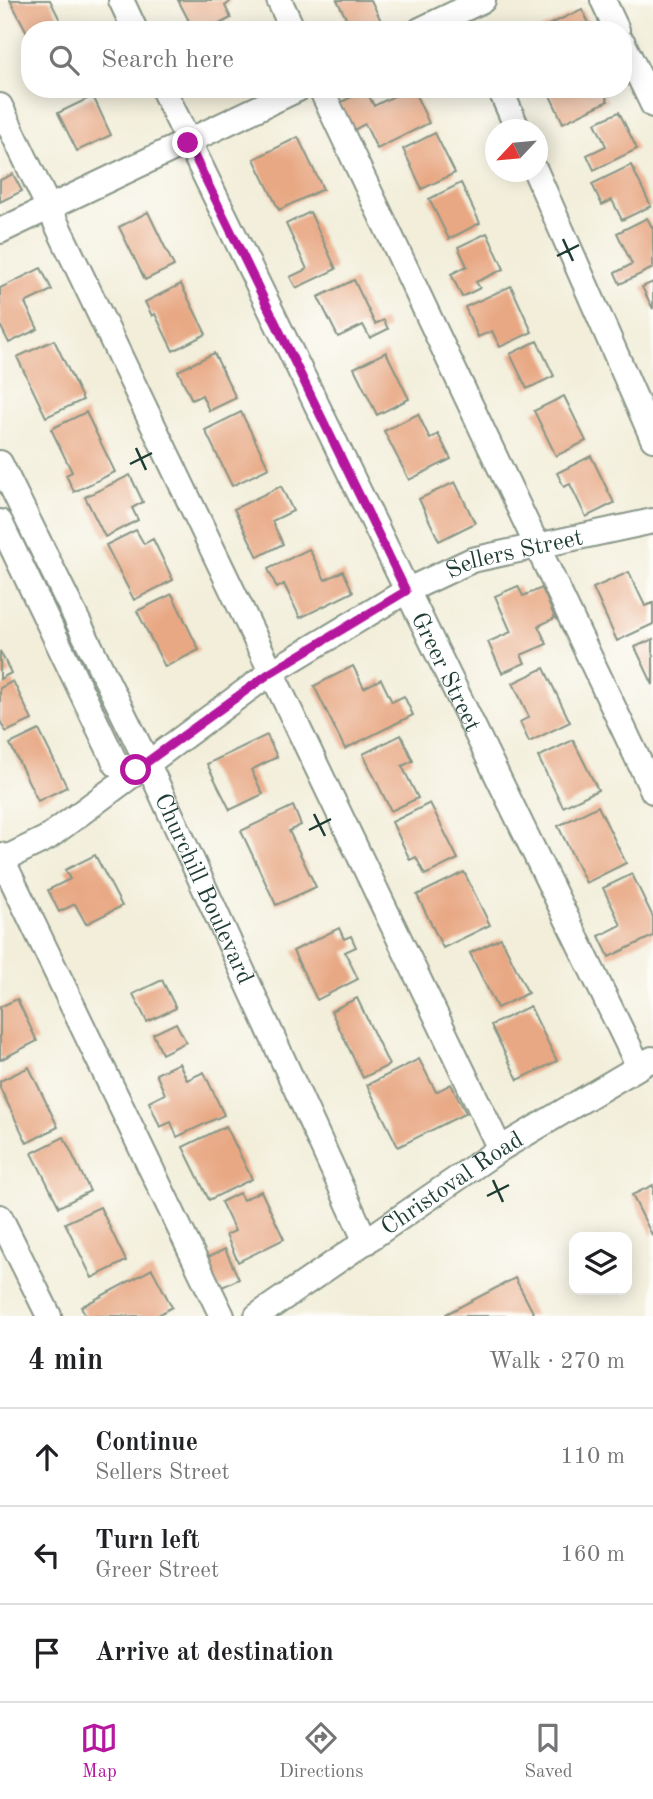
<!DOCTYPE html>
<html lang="en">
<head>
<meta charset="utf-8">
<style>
	body { margin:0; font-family:"Old Standard TT",serif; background:#f6f6f6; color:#202124 }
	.controls { position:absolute; right:21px; bottom:21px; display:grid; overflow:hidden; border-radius:14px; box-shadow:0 4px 18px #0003 }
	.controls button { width:63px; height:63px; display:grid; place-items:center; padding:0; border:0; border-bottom:2px solid #e0e0e0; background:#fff; color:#202124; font:35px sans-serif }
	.compass { position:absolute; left:485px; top:119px; width:63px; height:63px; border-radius:50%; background:#fff; box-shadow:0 4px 18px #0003; rotate:244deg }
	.stop { position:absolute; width:21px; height:21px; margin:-16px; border:5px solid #b5179e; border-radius:50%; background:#fff }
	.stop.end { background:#b5179e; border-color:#fff; box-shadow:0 2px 7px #0008 }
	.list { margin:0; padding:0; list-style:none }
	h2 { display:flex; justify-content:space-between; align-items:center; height:91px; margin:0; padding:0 28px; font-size:30px }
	h2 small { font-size:23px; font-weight:400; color:#757577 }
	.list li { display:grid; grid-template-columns:46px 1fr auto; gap:21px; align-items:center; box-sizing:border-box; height:98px; padding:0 28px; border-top:2px solid #e0e0e0 }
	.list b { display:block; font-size:26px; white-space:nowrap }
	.list p { margin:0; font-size:23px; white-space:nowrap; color:#757577 }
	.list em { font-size:23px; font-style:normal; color:#757577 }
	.icon { flex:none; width:38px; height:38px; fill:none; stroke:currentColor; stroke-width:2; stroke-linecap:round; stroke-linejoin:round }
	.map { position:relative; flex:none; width:653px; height:1316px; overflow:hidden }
	.search { position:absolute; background:#fff; box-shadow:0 4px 18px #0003; left:21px; right:21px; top:21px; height:77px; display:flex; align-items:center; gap:18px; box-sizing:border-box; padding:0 24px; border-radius:28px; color:#757577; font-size:26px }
	.sheet { height:385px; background:#fff }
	nav { display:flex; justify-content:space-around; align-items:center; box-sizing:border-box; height:98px; border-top:2px solid #e0e0e0; background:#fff; font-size:19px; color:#757577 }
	nav a { display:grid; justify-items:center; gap:4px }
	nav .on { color:#b5179e }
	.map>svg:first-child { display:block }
</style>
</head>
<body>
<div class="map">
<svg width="653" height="1316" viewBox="0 0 653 1316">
	<rect width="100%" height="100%" fill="#fdfcf7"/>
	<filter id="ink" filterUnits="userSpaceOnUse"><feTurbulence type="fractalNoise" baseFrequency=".0143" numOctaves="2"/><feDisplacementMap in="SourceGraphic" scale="14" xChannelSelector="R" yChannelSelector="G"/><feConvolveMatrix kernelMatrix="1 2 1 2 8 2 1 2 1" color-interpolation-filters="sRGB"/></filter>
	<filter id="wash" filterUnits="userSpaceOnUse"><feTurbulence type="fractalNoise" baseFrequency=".00686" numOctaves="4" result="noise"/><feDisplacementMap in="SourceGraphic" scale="28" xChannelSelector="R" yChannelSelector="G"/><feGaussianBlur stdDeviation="1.57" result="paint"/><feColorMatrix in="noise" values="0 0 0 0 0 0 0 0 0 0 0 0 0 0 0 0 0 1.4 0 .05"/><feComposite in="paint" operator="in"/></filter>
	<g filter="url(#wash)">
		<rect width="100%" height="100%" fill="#f2eeda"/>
		<g id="blocks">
			<!-- building -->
			<path fill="#e8a884" d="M10,0H50L60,20L42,30H30V38Z
				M178,0H232L225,6L231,18L208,30H181L179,26L189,21Z
				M337,0H371L384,27L352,30Z
				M582,9L592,30H538Z
				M408,89H413L429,123L377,149L365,124L352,131L339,103L366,90L374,106Z
				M547,89H602L608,101L563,123Z
				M93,96L111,135L77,151L58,113Z
				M619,112L637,149L594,170L587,155L606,146L595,123Z
				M435,133L455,173L422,189L403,149Z
				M298,137L323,189L279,210L254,159Z
				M631,165L651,206L622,220L612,200L602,205L592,184Z
				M13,174L22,191L0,202V180Z
				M461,183L480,223L449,239L429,199Z
				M148,212L174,266L145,280L119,227Z
				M310,212L336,269L296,288L290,277L307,269L286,224Z
				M647,218L653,229V268L620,284L615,273L632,264L617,233Z
				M487,233L504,269L476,282L480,288L462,297L451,274L467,266L458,247Z
				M41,268L52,290L25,303L38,329L9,343L0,325V288Z
				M354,280L375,324L384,320L388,329L370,338L363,325L338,337L318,297Z
				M653,282V309L642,287Z
				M181,284L206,334L173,351L155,314L152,316L145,302Z
				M511,286L532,332L500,347L492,331L478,337L465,307Z
				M54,340L83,400L46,417L17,357Z
				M537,341L554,376L527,389L510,354Z
				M386,352L409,399L377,415L354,368Z
				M214,353L236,398L209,411L202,395L192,400L178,371Z
				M564,396L586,441L556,456L534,411Z
				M86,412L115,472L74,492L66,475L72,472L51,429Z
				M241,412L269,468L232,486L205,430Z
				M418,414L430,439L438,434L451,459L409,480L384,431Z
				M591,456L614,503L586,517L570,484L564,487L557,473Z
				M130,475L143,502L132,508L138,520L105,537L85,497Z
				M455,482L475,523L439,541L419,499Z
				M281,486L293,511L272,521L283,544L258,557L234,509Z
				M136,530L144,544L153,539L173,580L134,600L106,545Z
				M309,549L325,580L343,571L353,592L300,618L284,584L277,588L268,569Z
				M629,572L645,606L653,603V624L617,641L593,588Z
				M518,586L523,596L542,588L555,618L538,626L547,644L521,655L525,663L502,673L488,642L511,632L495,596Z
				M172,594L199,650L165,667L137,611Z
				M653,639V685L635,647Z
				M0,651L11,673L0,679Z
				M353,666L364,688L381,679L392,702L404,696L413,715L345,749L314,686Z
				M544,668L570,722L529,742L520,722L529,717L513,683Z
				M13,681L32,720L6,732L0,721V688Z
				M39,730L67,787L38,801L10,744Z
				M267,735L277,757L251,770L263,794L230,810L207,764Z
				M401,735L413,761L402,766L418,798L391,811L363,754Z
				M573,740L598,790L563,807L538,757Z
				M430,803L458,859L425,875L416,857L410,860L392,822Z
				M293,806L301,825L289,831L316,887L276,905L241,831Z
				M598,806L626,863L586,883L558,826Z
				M95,855L122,906L86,924L75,904L59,912L48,890L70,879L65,870Z
				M464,872L490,925L443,948L417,895Z
				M632,874L653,917V936L609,957L599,936L621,925L603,888Z
				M339,928L344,939L351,936L356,947L345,952L358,979L317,1000L293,951Z
				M501,938L528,993L497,1008L470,953Z
				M162,980L176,1008L147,1022L133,994Z
				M357,998L389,1065L363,1078L331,1011Z
				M17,999L37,1041L0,1060V1007Z
				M530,1006L557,1061L518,1080L491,1025Z
				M176,1023L186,1042L162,1054L153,1034Z
				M419,1059L436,1092L451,1084L466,1113L398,1147L367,1085Z
				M179,1063L187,1080L204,1072L224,1115L177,1137L171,1122L160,1127L149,1102L165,1094L156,1074Z
				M29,1067L58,1127L27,1143L0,1088V1081Z
				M226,1126L252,1179L209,1200L183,1147Z
				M64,1137L90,1191L59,1207L32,1153Z
				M653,1185V1237L632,1195Z
				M261,1191L284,1239L238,1262L226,1235L235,1231L221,1202L239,1193L243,1200Z
				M100,1207L126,1261L92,1278L65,1223Z
				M225,1249L239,1279L214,1291L200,1261Z
				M152,1269L172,1307L156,1316H86L81,1307Z
				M515,1278L535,1316H447L446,1314Z"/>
		</g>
	</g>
	<g filter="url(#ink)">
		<use href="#blocks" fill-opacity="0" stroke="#889687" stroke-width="2"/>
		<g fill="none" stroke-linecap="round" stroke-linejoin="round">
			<defs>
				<g id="minor">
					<path d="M121,0L135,30"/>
					<path d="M279,0L293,30"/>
					<path d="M603,0L617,30"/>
					<path d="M420,30L483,0"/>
					<path d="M623,43L653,105"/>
					<path id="s1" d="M163,89L638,1065"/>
					<path d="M321,89L653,791"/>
					<path d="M500,89L518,130"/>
					<path d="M0,106L500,1149"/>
					<path d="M536,172L653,439"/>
					<path d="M0,231L298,89"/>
					<path id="s2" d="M0,463L147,762L366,1242"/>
					<path d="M0,522L116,764L136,770"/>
					<path d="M0,855L222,1316"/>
					<path id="s3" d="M0,861L47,838L270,673L406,591L472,560L653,521"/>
					<path d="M0,1217L49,1316"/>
					<path id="s4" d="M257,1316L500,1149L652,1059"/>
				</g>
			</defs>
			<!-- minor casing -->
			<use href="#minor" stroke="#889687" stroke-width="28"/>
			<!-- minor -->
			<use href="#minor" stroke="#fff" stroke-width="24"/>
		</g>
	</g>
	<g fill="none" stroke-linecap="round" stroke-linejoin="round" filter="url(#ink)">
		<!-- route -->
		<path stroke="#b5179e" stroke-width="9" d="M136,770L270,673L406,591L188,143"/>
	</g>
	<!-- ticks -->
	<path fill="none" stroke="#1f3d34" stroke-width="2.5" d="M563,239L573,261M557,256L579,245M136,448L146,470M130,464L152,453M314,814L325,836M309,830L331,819M493,1180L503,1202M487,1196L509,1185"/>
	<g text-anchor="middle" stroke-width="5" stroke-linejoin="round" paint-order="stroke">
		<!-- street labels -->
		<g font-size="24" fill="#1f3d34" stroke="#fdfcf7">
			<text dy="8" stroke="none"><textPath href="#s3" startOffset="604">Sellers Street</textPath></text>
			<text dy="8" stroke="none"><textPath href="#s1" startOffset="648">Greer Street</textPath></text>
			<text dy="8" stroke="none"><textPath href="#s2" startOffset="472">Churchill Boulevard</textPath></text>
			<text dy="8" stroke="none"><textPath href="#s4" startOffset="236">Christoval Road</textPath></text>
		</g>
	</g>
</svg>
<div class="controls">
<button><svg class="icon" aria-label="layers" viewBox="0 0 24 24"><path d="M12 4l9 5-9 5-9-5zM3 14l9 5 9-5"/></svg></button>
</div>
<svg class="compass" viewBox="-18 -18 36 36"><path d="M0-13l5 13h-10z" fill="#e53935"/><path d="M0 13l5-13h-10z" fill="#757577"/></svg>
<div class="stop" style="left:136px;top:770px"></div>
<div class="stop end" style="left:188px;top:143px"></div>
<div class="search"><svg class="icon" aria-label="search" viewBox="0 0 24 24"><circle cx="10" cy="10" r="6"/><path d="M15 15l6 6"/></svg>Search here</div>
</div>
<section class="sheet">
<h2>4 min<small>Walk · 270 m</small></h2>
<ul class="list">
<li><svg class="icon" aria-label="ahead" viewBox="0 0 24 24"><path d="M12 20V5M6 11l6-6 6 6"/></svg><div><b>Continue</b><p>Sellers Street</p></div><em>110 m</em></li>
<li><svg class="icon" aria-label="left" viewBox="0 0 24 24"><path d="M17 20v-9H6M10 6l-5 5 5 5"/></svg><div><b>Turn left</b><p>Greer Street</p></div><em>160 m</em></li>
<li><svg class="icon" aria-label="arrive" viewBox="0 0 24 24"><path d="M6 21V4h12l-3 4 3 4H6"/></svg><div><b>Arrive at destination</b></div></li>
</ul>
</section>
<nav>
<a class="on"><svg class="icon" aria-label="map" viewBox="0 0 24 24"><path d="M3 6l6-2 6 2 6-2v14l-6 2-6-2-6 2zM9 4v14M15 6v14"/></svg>Map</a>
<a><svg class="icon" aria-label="directions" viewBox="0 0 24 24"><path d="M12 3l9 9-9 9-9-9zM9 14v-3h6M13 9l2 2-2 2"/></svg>Directions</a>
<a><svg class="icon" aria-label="saved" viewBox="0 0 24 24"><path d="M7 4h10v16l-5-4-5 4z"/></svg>Saved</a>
</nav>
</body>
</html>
